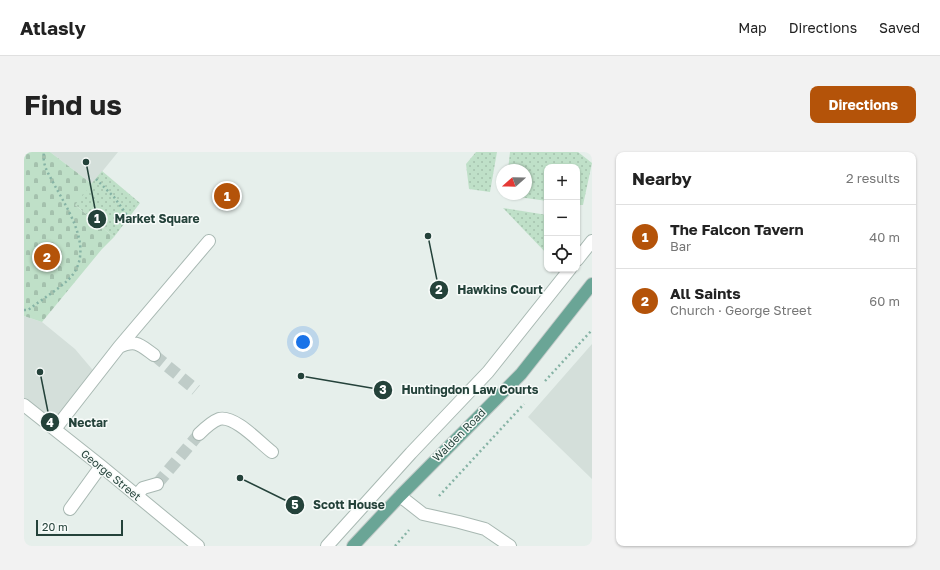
<!DOCTYPE html>
<html lang="en">
<head>
<meta charset="utf-8">
<style>
	body { margin:0; font-family:"Golos Text",sans-serif; background:#f2f2f2; color:#222 }
	.controls { position:absolute; right:12px; top:12px; display:grid; overflow:hidden; border-radius:8px; box-shadow:0 1px 3px #0004 }
	.controls button { width:36px; height:36px; display:grid; place-items:center; padding:0; border:0; border-bottom:1px solid #e0e0e0; background:#fff; color:#222; font:20px sans-serif }
	.compass { position:absolute; left:472px; top:12px; width:36px; height:36px; border-radius:50%; background:#fff; box-shadow:0 1px 3px #0004; rotate:250deg }
	.scale { position:absolute; left:12px; bottom:10px; width:87px; box-sizing:border-box; padding-left:4px; border:2px solid #24423a; border-top:0; font-size:11px; line-height:14px; white-space:nowrap; color:#24423a; -webkit-text-stroke:3px #f7fbf9; paint-order:stroke }
	.you { position:absolute; left:279px; top:190px; width:14px; height:14px; margin:-10px; border:3px solid #fff; border-radius:50%; background:#1a73e8; box-shadow:0 0 0 6px #1a73e833 }
	.badge { display:grid; place-items:center; width:26px; height:26px; border-radius:50%; background:#b45309; color:#fff; font-size:13px; font-weight:700 }
	.pin { position:absolute; translate:-50% -50%; border:2px solid #fff; box-shadow:0 1px 4px #0006 }
	.list { margin:0; padding:0; list-style:none }
	h2 { display:flex; justify-content:space-between; align-items:center; height:52px; margin:0; padding:0 16px; font-size:17px }
	h2 small { font-size:13px; font-weight:400; color:#767676 }
	.list li { display:grid; grid-template-columns:26px 1fr auto; gap:12px; align-items:center; box-sizing:border-box; height:64px; padding:0 16px; border-top:1px solid #e0e0e0 }
	.list b { display:block; font-size:15px; white-space:nowrap }
	.list p { margin:0; font-size:13px; white-space:nowrap; color:#767676 }
	.list em { font-size:13px; font-style:normal; color:#767676 }
	.icon { flex:none; width:22px; height:22px; fill:none; stroke:currentColor; stroke-width:2; stroke-linecap:round; stroke-linejoin:round }
	.map { position:relative; flex:none; width:568px; height:394px; overflow:hidden; border-radius:8px }
	header { display:flex; align-items:center; gap:24px; box-sizing:border-box; height:56px; padding:0 20px; background:#fff; border-bottom:1px solid #e0e0e0 }
	header strong { font-size:19px }
	nav { display:flex; gap:22px; margin-inline-start:auto; font-size:14px }
	.intro { display:flex; align-items:center; justify-content:space-between; box-sizing:border-box; height:96px; padding:0 24px }
	h1 { margin:0; font-size:28px }
	.button { padding:10px 18px; border-radius:8px; background:#b45309; color:#fff; font-size:14px; font-weight:700 }
	main { display:flex; gap:24px; padding:0 24px }
	aside { flex:1; background:#fff; border-radius:8px; box-shadow:0 1px 3px #0004 }
	.map>svg:first-child { display:block }
</style>
</head>
<body>
<header>
<strong>Atlasly</strong>
<nav><a>Map</a><a>Directions</a><a>Saved</a></nav>
</header>
<div class="intro"><h1>Find us</h1><a class="button">Directions</a></div>
<main>
<div class="map">
<svg width="568" height="394" viewBox="0 0 568 394">
	<defs>
		<pattern id="grass-dots" width="8" height="8" patternUnits="userSpaceOnUse"><rect width="8" height="8" fill="#bfe0c8"/><path d="M2 2h.1M6 6h.1" fill="none" stroke="#a4c1ad" stroke-width="1.8" stroke-linecap="round"/></pattern>
		<pattern id="cemetery-stones" width="16" height="16" patternUnits="userSpaceOnUse"><rect width="16" height="16" fill="#bfe0c8"/><path d="M2 7V4a2 2 0 0 1 4 0v3zM10 15v-3a2 2 0 0 1 4 0v3z" fill="#a4c1ad"/></pattern>
	</defs>
	<rect width="100%" height="100%" fill="#e6efeb"/>
	<!-- built -->
	<path fill="#d4dfda" d="M26,0H94L68,32Z
		M0,164L18,170L51,197L73,223L31,277L0,252Z
		M568,192V327L504,265Z"/>
	<!-- grass -->
	<path fill="url(#grass-dots)" d="M452,0H473L466,40L445,37L442,12Z
		M486,0H554L568,11L559,53H553V15H523V49L481,43V42H502V18H484Z
		M78,19L116,51L90,85L50,52Z
		M479,56L523,63V102Z"/>
	<!-- cemetery -->
	<path fill="url(#cemetery-stones)" d="M0,0H26L68,32L51,53L90,85L78,97L18,170L0,164Z"/>
	<g fill="none" stroke-linecap="round" stroke-linejoin="round">
		<!-- minor-tunnel -->
		<path stroke="#bfccc8" stroke-width="12" stroke-dasharray="12 6" stroke-linecap="butt" d="M130,203L172,238
			M133,332L175,282"/>
		<defs>
			<path id="minor" d="M553,108L568,89
				M95,195C112,187 116,193 130,203
				M0,253L77,314L174,394
				M31,277L95,195L185,89
				M175,282C181,276 187,270 195,267C211,263 236,291 248,300
				M113,343L119,336L133,332
				M376,344L399,362L435,370L461,377L486,394
				M46,357L77,314
				M303,394L387,301L464,220L546,117"/>
			<path id="major" d="M329,394L376,344L497,222L568,132"/>
		</defs>
		<!-- minor casing -->
		<use href="#minor" stroke="#a8b8b2" stroke-width="14"/>
		<!-- major casing -->
		<use href="#major" stroke="#c2cac8" stroke-width="14"/>
		<!-- path -->
		<path stroke="#86b3a5" stroke-width="2.5" stroke-dasharray="2 3" stroke-linecap="butt" d="M72,27L90,45L105,66
			M0,158H4C17,148 32,139 44,128C72,101 46,61 31,34C25,22 18,14 20,0
			M521,229L568,178
			M415,344L500,252
			M371,394L385,378"/>
		<!-- minor -->
		<use href="#minor" stroke="#fff" stroke-width="12"/>
		<!-- major -->
		<use href="#major" stroke="#6aa596" stroke-width="12"/>
	</g>
	<g text-anchor="middle" stroke-width="3" stroke-linejoin="round" paint-order="stroke">
		<!-- street labels -->
		<g font-size="11" fill="#24423a" stroke="#f7fbf9">
			<text transform="translate(435 283) rotate(-45)" y="4">Walden Road</text>
			<text transform="translate(87 323) rotate(39)" y="4">George Street</text>
		</g>
	</g>
	<!-- callouts -->
	<path fill="none" stroke="#24423a" stroke-width="1.5" d="M62 10L73 67M404 84L415 138M277 224L359 238M16 220L26 270M216 326L271 353"/>
	<g fill="#24423a" stroke="#f7fbf9" stroke-width="1.5">
		<circle cx="62" cy="10" r="4"/>
		<circle cx="404" cy="84" r="4"/>
		<circle cx="277" cy="224" r="4"/>
		<circle cx="16" cy="220" r="4"/>
		<circle cx="216" cy="326" r="4"/>
		<circle cx="73" cy="67" r="10"/>
		<circle cx="415" cy="138" r="10"/>
		<circle cx="359" cy="238" r="10"/>
		<circle cx="26" cy="270" r="10"/>
		<circle cx="271" cy="353" r="10"/>
	</g>
	<g font-size="12" text-anchor="middle" font-weight="bold" fill="#fff">
		<text x="73" y="71">1</text>
		<text x="415" y="142">2</text>
		<text x="359" y="242">3</text>
		<text x="26" y="275">4</text>
		<text x="271" y="357">5</text>
	</g>
	<g font-size="12" text-anchor="middle" font-weight="bold" fill="#24423a" stroke="#f7fbf9" stroke-width="3" stroke-linejoin="round" paint-order="stroke">
		<text x="133" y="71">Market Square</text>
		<text x="476" y="142">Hawkins Court</text>
		<text x="446" y="242">Huntingdon Law Courts</text>
		<text x="64" y="275">Nectar</text>
		<text x="325" y="357">Scott House</text>
	</g>
</svg>
<div class="controls">
<button>+</button>
<button>−</button>
<button><svg class="icon" aria-label="locate" viewBox="0 0 24 24"><circle cx="12" cy="12" r="6"/><path d="M12 2v4M12 18v4M2 12h4M18 12h4"/></svg></button>
</div>
<svg class="compass" viewBox="-18 -18 36 36"><path d="M0-13l5 13h-10z" fill="#e53935"/><path d="M0 13l5-13h-10z" fill="#767676"/></svg>
<div class="scale">20 m</div>
<div class="you"></div>
<div class="pin badge" style="left:203px;top:44px">1</div>
<div class="pin badge" style="left:23px;top:105px">2</div>
</div>
<aside>
<h2>Nearby<small>2 results</small></h2>
<ul class="list">
<li><span class="badge">1</span><div><b>The Falcon Tavern</b><p>Bar</p></div><em>40 m</em></li>
<li><span class="badge">2</span><div><b>All Saints</b><p>Church · George Street</p></div><em>60 m</em></li>
</ul>
</aside>
</main>
</body>
</html>
